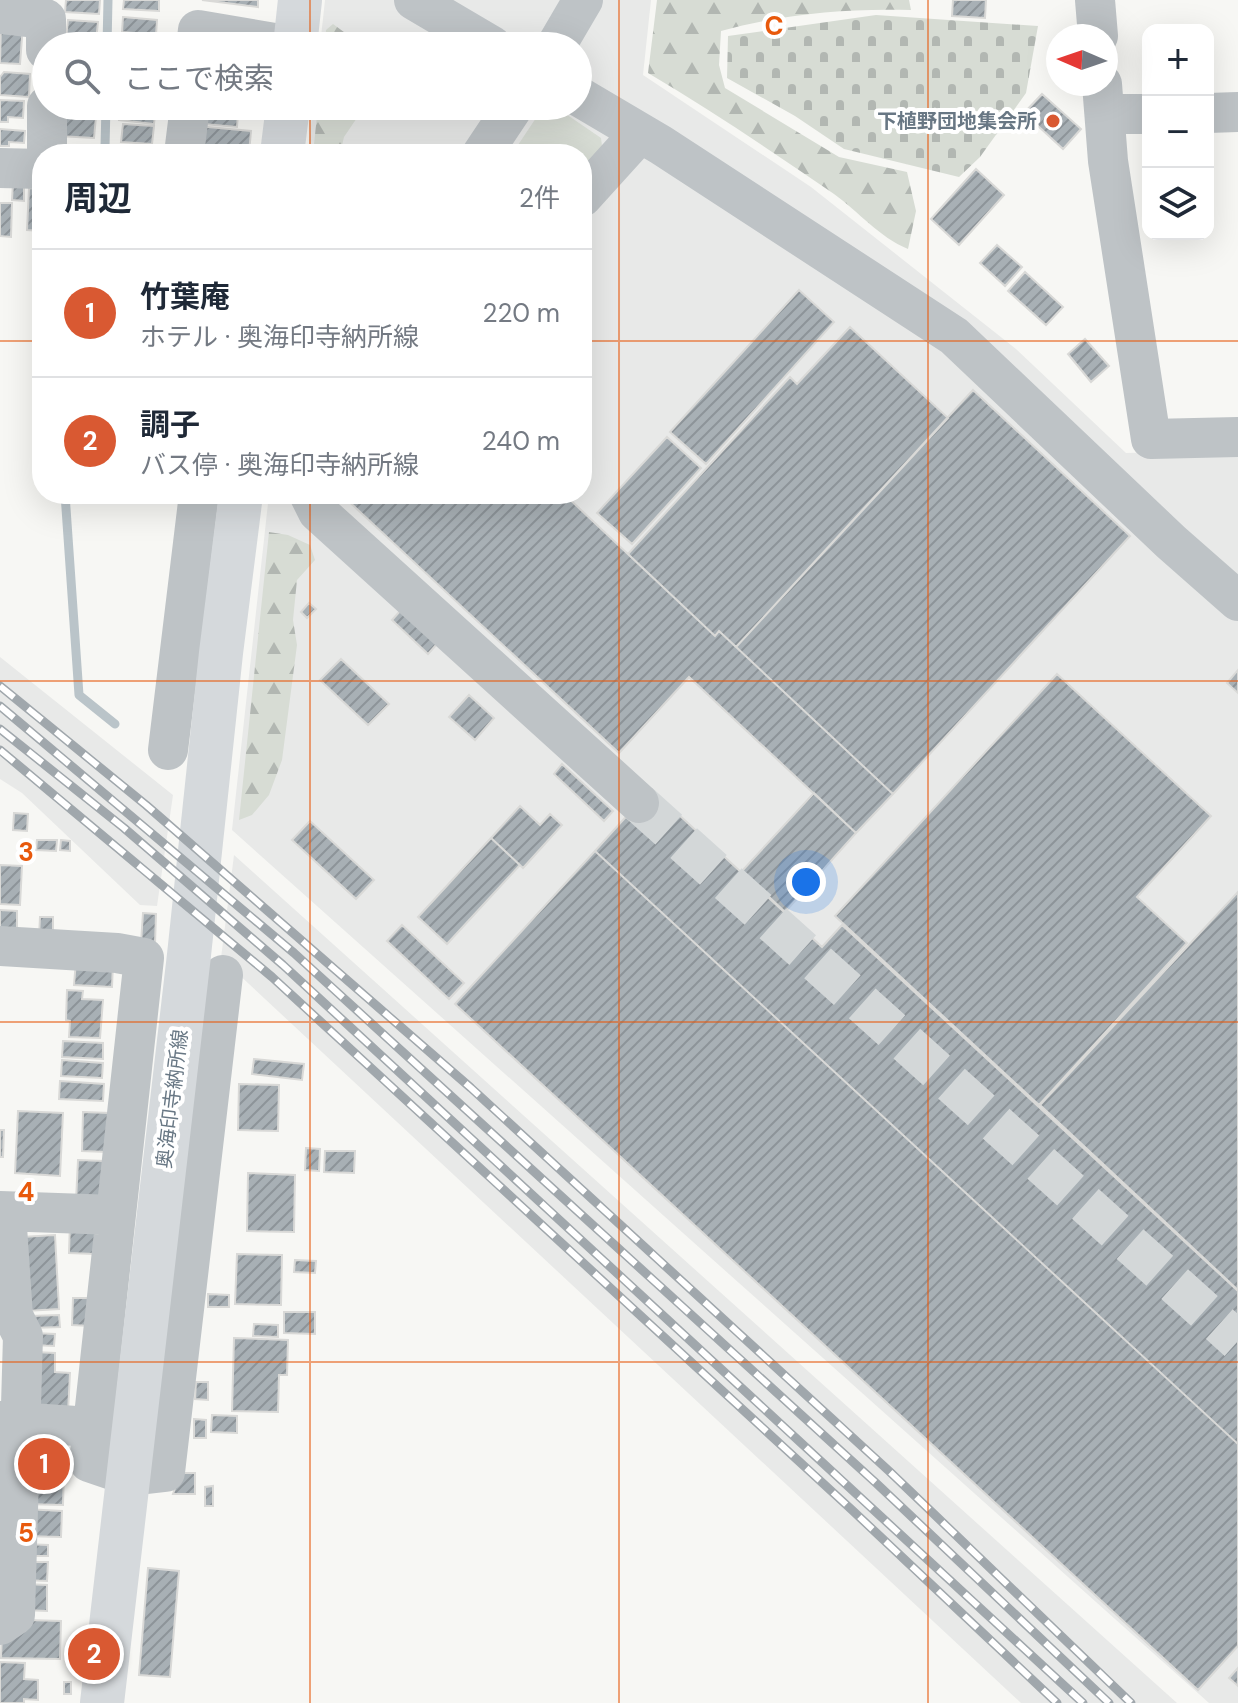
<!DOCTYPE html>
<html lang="ja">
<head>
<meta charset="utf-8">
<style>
	body { margin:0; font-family:"DM Sans","Noto Sans JP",sans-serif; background:#f2f2f3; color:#1f2937 }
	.controls { position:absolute; right:24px; top:24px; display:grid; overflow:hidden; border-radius:16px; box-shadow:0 8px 32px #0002 }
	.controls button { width:72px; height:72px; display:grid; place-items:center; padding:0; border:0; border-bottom:2px solid #e0e1e3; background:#fff; color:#1f2937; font:40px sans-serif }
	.compass { position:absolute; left:1046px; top:24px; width:72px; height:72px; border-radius:50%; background:#fff; box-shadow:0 8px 32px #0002; rotate:272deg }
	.you { position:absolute; left:806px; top:882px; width:28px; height:28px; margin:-20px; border:6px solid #fff; border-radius:50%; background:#1a73e8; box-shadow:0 0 0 12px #1a73e833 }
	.badge { display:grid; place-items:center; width:52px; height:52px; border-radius:50%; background:#d95932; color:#fff; font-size:26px; font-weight:700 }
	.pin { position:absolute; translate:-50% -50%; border:4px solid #fff; box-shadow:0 2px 8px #0006 }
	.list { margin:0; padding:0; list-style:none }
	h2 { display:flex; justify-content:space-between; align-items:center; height:104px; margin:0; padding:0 32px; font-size:34px }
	h2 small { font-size:26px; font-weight:400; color:#747a83 }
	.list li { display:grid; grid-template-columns:52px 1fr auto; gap:24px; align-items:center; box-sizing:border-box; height:128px; padding:0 32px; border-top:2px solid #e0e1e3 }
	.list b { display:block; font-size:30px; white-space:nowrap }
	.list p { margin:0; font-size:26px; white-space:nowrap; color:#747a83 }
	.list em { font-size:26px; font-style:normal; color:#747a83 }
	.icon { flex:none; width:44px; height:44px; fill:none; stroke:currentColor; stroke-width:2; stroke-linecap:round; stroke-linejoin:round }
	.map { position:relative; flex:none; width:1238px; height:1703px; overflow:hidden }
	.search { position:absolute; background:#fff; box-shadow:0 8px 32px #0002; left:32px; top:32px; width:560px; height:88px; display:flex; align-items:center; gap:20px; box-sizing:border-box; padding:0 28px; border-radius:44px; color:#747a83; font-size:30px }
	.panel { position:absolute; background:#fff; box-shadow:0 8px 32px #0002; left:32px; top:144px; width:560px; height:360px; border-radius:32px }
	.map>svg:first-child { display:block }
</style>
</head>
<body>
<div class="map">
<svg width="1238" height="1703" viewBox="0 0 1238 1703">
	<defs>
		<pattern id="forest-firs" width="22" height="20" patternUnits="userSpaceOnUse" patternTransform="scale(2)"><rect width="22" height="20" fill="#d7dcd4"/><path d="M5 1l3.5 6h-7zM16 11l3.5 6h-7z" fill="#b2b7b2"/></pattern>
		<pattern id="cemetery-stones" width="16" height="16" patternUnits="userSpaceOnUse" patternTransform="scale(2)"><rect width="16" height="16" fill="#d7dcd4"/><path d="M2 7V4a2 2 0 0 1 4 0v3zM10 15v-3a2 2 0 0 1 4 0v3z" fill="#b2b7b2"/></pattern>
		<pattern id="building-hatch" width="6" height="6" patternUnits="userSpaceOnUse" patternTransform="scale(2)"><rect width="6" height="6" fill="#a8b0b5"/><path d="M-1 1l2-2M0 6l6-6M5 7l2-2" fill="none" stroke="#8d9499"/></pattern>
	</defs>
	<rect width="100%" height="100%" fill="#f7f7f4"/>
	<!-- built -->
	<path fill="#e8e9e8" d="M325,0H651L643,75L811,187L1016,349L1126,453L1238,450V1703H1209L232,830L269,494H582V154H308L313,106H578V46H320Z
		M0,657L173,795L157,906L140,905L22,793L0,779Z
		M234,855L1177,1703H1021L221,958Z"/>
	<!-- green -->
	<path fill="#d7dcd4" d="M549,109L560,110L601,138L602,146L582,174V154H512L540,112Z"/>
	<!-- forest -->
	<path fill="url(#forest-firs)" d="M657,0H909L911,10C847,8 782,14 721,31L719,65L725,88L839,157L907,172L916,211L908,249C879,237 859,212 834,194C773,152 712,111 648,73Z
		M333,24L363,46H325L326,30Z
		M318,106H365L344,137L340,154H313Z
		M269,532L288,535L310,545L315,560L297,580L293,620L297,645L282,760L269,795L252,815L239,820Z"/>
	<!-- cemetery -->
	<path fill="url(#cemetery-stones)" d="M876,15L1038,26L1026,93L980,157L959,177L844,149L795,116L727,78L728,36Z"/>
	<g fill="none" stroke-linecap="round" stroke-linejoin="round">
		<!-- stream -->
		<path stroke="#bac4c9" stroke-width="9" d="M107,46L108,0
			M105,147L106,106
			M65,494L79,695L115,724"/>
	</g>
	<!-- building -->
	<path fill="url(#building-hatch)" stroke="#d9d9d7" stroke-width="2" d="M66,0H100L99,14L65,12Z
		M124,0H159V11L123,9Z
		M202,0H258V7Z
		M953,0H986L985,18L952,16Z
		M123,17L157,20L156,35L122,32Z
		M68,20L98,22L96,41L66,39Z
		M1,24L23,25L20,64L0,63Z
		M121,36L158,39V46H120Z
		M4,72L30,74L29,97L0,95V77Z
		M1042,94L1081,129L1063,149L1024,113Z
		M0,100L24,101L23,118L8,117V122H0Z
		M60,106H97L94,138L58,136Z
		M120,106H156L154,124L119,120Z
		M204,106H238V112L204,109Z
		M205,111L238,114L237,127L204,124Z
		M123,124L154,126L152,144L121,142Z
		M197,126L251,131L249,153L195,148Z
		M0,129L25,131L24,143L9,142V146H0Z
		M976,169L1004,195L959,245L931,219Z
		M13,183H24V201L12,200Z
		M29,188L42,189V231L27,230Z
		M0,203H12L11,237L0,236Z
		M997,245L1022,267L1005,286L980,263Z
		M1025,272L1063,307L1046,325L1008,291Z
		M799,290L834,322L706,464L670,432Z
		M850,327L948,418L736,647L719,631L715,636L628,554L790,377L797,384Z
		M1085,339L1109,366L1091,382L1068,354Z
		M973,390L1130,536L893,794L736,647Z
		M667,437L701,468L632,544L597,513Z
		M345,494H564L715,636L719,631L893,794L856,833L689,677L619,753L343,496Z
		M309,603L316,609L307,618L301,612Z
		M401,610L437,644L428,654L392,620Z
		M341,659L389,704L368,725L320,680Z
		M1238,670V693L1227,683Z
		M1057,674L1211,816L1137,897L1187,943L1039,1105L835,916Z
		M469,695L494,718L475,740L449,717Z
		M562,764L613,811L604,821L554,774Z
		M651,789L822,947L842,925L1238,1291V1444L595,851Z
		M814,793L856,833L785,912L742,871Z
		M520,806L540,825L550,814L562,825L523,868L491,838Z
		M14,813L28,814L27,831L13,830Z
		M310,821L374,880L356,899L292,840Z
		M491,838L520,865L447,944L418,917Z
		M37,840H57L56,851L36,850Z
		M61,840L70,841V851L60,850Z
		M595,851L1238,1444V1646L1198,1690L455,1004Z
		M0,865L22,866L20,905L0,904Z
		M1238,892V1290L1040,1105Z
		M0,910L17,911V930L0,929Z
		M143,913L156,914L155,944L141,943Z
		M40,917H53V938L39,937Z
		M402,925L464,983L449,999L387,941Z
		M76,961L113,963L112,987L74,985Z
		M67,990L83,991L82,999L103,1000L100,1038L69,1037L70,1021L66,1020Z
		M63,1041L103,1043V1059L62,1057Z
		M254,1059L304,1064L302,1080L252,1074Z
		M62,1060L103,1063L102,1078L61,1076Z
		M60,1081L104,1084L103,1101L59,1099Z
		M239,1084L279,1085L278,1131L238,1130Z
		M18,1111L63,1113L60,1176L15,1173Z
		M83,1112L109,1113L107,1152L82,1151Z
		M0,1130H4L3,1157H0Z
		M306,1148L320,1149L319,1171L305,1170Z
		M325,1151H355L354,1173L324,1172Z
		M78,1160L104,1161L102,1202L76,1201Z
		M248,1173L295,1175L294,1232L247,1231Z
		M70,1222L96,1223L95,1254L69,1253Z
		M55,1235L59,1309L26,1311L22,1237Z
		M237,1254L282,1255L281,1305L235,1304Z
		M295,1260L316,1261L315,1273L294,1272Z
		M208,1294L229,1295V1307H208Z
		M73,1298H91L90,1326L72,1325Z
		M284,1312H315V1334L284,1333Z
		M59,1315L60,1327L31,1328V1316Z
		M254,1324L278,1325V1337L253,1336Z
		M33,1333L55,1334L54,1346L33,1345Z
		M234,1338L288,1340L287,1375H279L278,1412L232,1411Z
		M34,1352L55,1353V1372L70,1373L68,1412L31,1410Z
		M196,1382H208V1400L195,1399Z
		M212,1415L237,1416V1433L211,1432Z
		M194,1419L206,1420V1438H194Z
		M27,1432L65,1433L63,1505L25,1504Z
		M180,1473H195V1494H173Z
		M213,1486V1506H205V1487Z
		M24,1509L62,1511L61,1537L23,1536Z
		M24,1544L48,1545V1556H24Z
		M24,1562H48L47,1581L24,1580Z
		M148,1568L179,1571L170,1677L139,1675Z
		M24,1584L47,1585V1611L23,1610Z
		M27,1620L61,1621L60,1659L1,1658L2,1633Z
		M0,1662L25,1663L24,1679L38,1680V1700L24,1699V1703H0Z
		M1238,1668V1686L1229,1678Z
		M64,1682H71V1694H64Z"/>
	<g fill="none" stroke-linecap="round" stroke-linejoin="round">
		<!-- minor-tunnel -->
		<path stroke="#d3d7d8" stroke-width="40" stroke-dasharray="40 20" stroke-linecap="butt" d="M639,803L1238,1341"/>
		<!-- minor -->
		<path stroke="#bec3c6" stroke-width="40" d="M414,0L492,46
			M1095,0L1098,36
			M0,14L46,19V50
			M196,46L198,30L292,46
			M556,46L583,0
			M1102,84L1108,161L1151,439L1238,437
			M578,96L661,145L954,336L1171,542L1238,601
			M47,106V154
			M1208,113L1238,112
			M1105,114H1148
			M184,154L190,106
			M482,154L514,106
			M0,168L42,169
			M582,197L640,133
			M309,494L318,512L639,803
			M168,750L199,494
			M0,946L117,953L144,958L89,1462L130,1476L165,1472L223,975
			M0,1211L115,1215
			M0,1421L91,1427
			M0,1625L15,1615L23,1336L13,1316L6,1212"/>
		<!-- major -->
		<path stroke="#d5d9dc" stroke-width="44" d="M295,46L300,0
			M282,154L288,106
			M102,1703L189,955L221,653L241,494"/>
		<defs>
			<path id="rail" d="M0,686L146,805L471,1088L889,1471L1131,1703
				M0,706L294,953L876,1483L1109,1703
				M0,729L124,828L283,965L1083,1703
				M0,750L272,977L852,1510L1057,1703"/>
		</defs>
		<!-- rail casing -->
		<use href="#rail" stroke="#a0a7ac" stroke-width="9"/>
		<!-- rail -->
		<use href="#rail" stroke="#fff" stroke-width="6" stroke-dasharray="18" stroke-linecap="butt"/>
	</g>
	<!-- grid -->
	<path fill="none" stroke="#e8590c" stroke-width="2" stroke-opacity="0.55" d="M310,0V46M619,0V1703M928,0V1703M310,106V154M0,341H42M582,341H1238M310,494V1703M0,681H1238M0,1022H1238M0,1362H1238"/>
	<!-- markers -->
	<circle fill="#d95932" stroke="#fff" stroke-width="3" cx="1053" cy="121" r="8"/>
	<g text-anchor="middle" stroke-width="8" stroke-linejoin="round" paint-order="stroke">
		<!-- poi labels -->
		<g font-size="20" font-weight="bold" fill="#687784" stroke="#fff" text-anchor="end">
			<text x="1037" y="128">下植野団地集会所</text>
		</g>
		<!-- street labels -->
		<g font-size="20" fill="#687784" stroke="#fff">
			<text transform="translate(172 1099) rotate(-83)" y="7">奥海印寺納所線</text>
		</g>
	</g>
	<g font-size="26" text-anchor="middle" font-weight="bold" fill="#e8590c" stroke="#fff" stroke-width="8" stroke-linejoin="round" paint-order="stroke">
		<text x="774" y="35">C</text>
		<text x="26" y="861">3</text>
		<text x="26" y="1201">4</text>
		<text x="26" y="1542">5</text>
	</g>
</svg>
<div class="controls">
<button>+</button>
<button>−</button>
<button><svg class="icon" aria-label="layers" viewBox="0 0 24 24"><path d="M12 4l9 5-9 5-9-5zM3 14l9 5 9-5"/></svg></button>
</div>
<svg class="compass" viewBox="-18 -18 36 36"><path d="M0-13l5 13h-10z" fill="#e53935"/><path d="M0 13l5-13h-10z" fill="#747a83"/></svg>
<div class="you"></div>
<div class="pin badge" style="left:44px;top:1464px">1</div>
<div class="pin badge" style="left:94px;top:1654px">2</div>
<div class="search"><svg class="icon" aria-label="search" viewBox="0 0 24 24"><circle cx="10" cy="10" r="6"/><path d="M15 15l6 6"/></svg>ここで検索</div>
<section class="panel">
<h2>周辺<small>2件</small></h2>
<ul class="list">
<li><span class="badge">1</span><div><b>竹葉庵</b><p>ホテル · 奥海印寺納所線</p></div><em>220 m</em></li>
<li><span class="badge">2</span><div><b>調子</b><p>バス停 · 奥海印寺納所線</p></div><em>240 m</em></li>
</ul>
</section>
</div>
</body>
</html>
